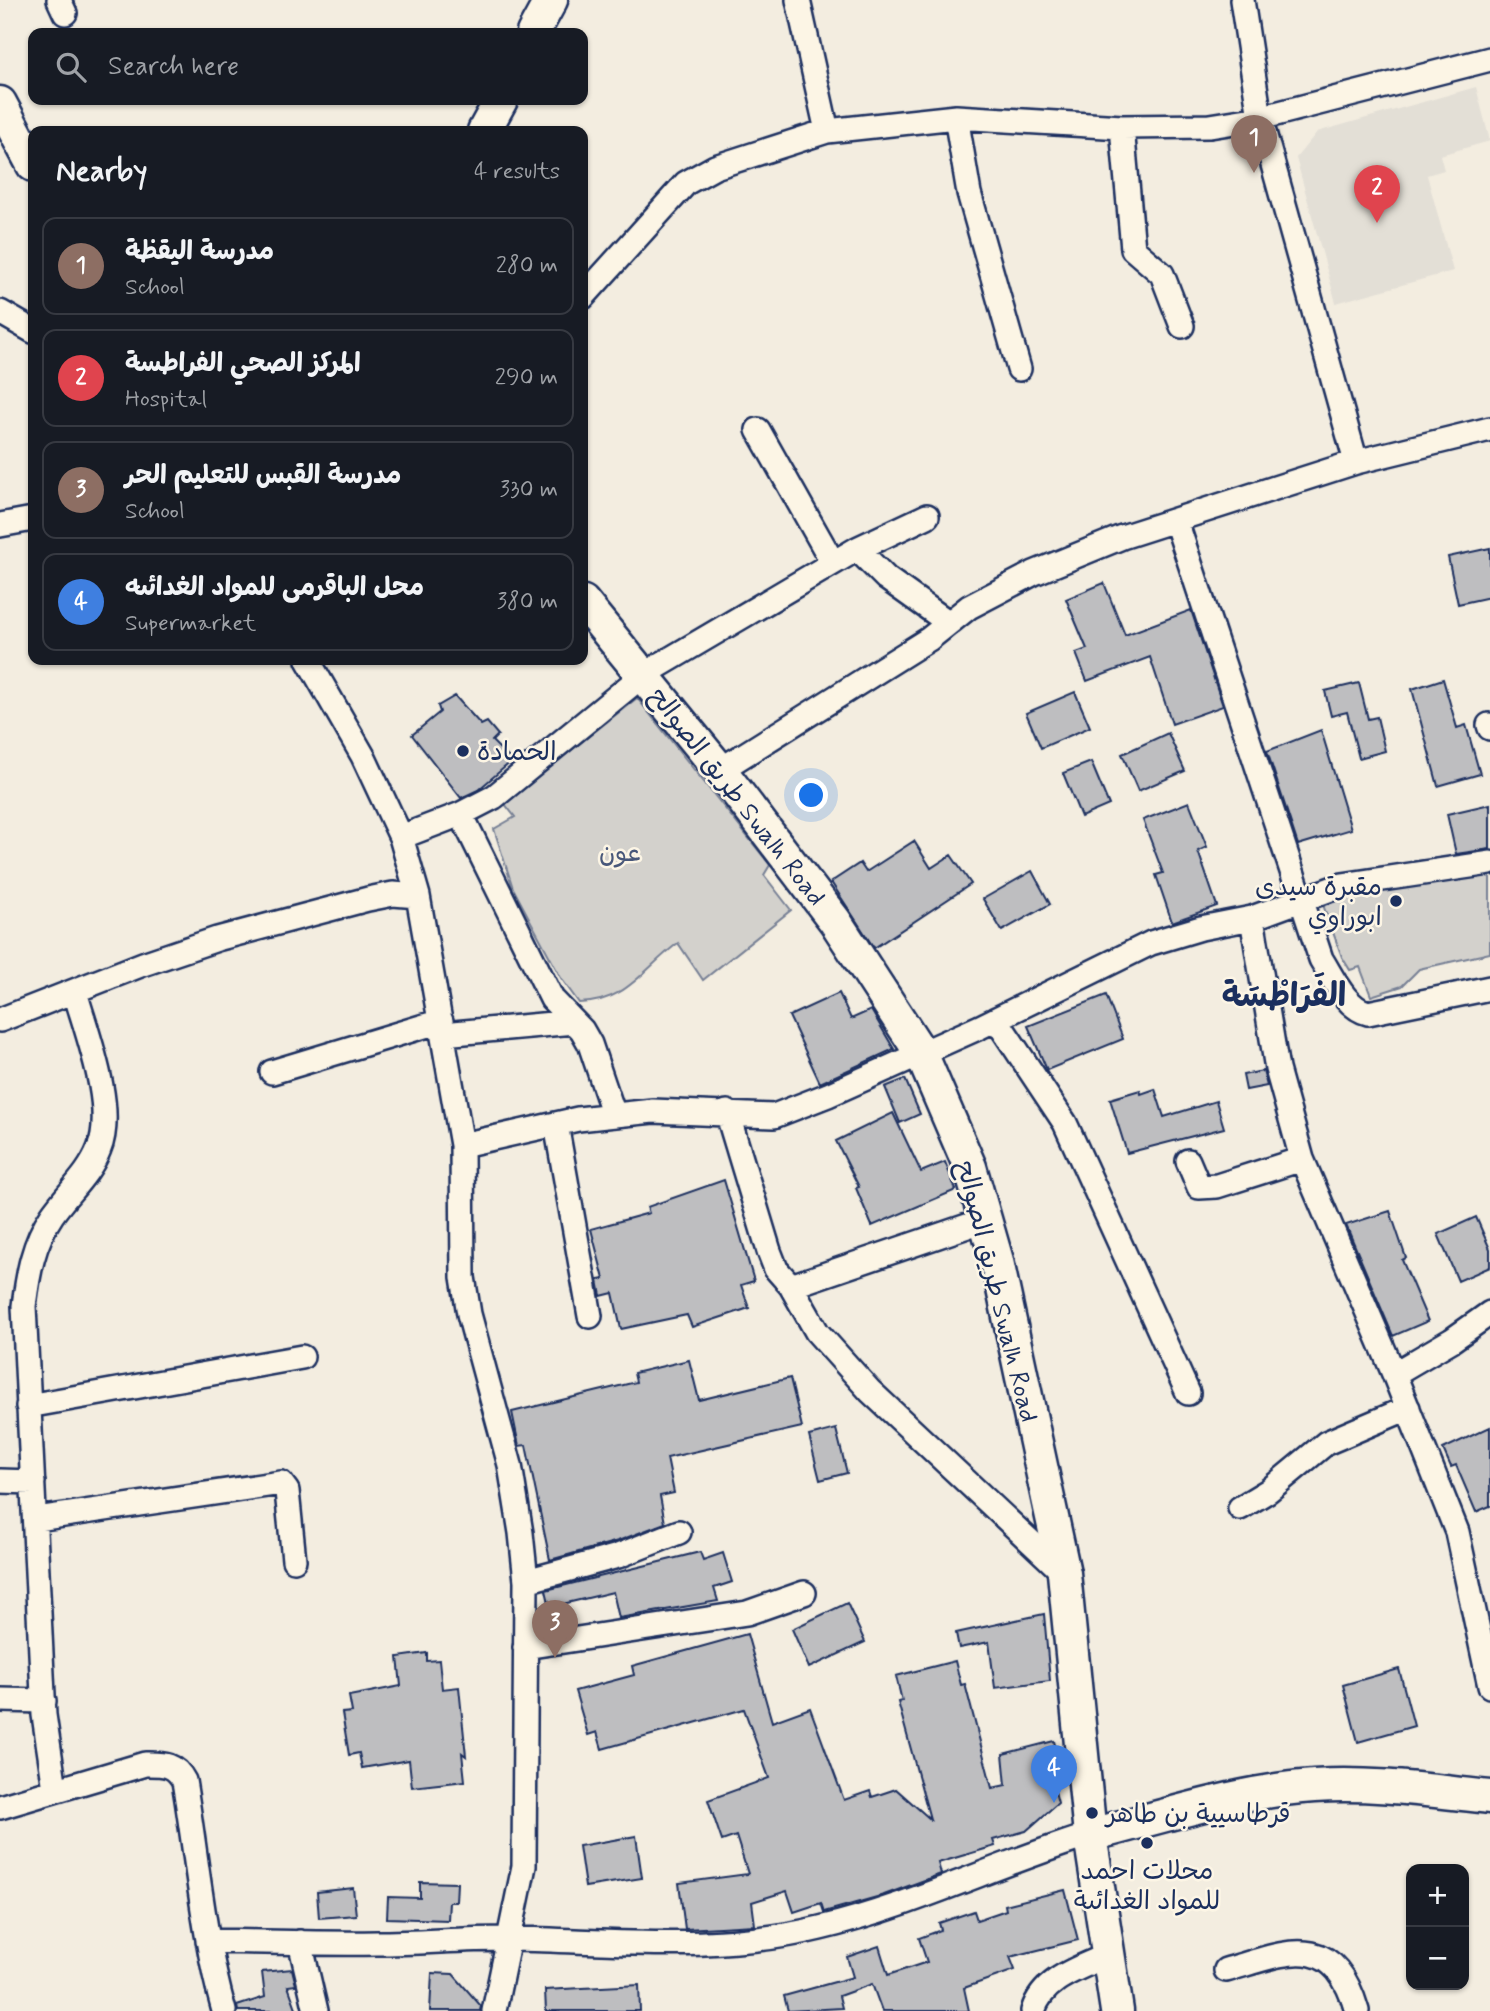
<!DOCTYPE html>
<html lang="en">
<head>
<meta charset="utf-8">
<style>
	body { margin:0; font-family:Mynerve,"Playpen Sans Arabic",sans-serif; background:#20242c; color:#f1f3f6 }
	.controls { position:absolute; right:21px; bottom:21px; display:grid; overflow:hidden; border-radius:14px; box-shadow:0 2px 5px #0004 }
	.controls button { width:63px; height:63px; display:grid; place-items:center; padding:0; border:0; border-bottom:2px solid #363941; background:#171b24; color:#f1f3f6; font:35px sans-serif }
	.you { position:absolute; left:812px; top:796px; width:24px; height:24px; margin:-18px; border:5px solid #fff; border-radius:50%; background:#1a73e8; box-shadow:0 0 0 10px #1a73e833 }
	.badge { display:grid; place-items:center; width:46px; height:46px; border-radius:50%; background:#d93025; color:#fff; font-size:23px; font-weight:700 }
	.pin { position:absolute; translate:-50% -58px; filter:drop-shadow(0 2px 4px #0008) }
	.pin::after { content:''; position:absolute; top:37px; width:24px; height:21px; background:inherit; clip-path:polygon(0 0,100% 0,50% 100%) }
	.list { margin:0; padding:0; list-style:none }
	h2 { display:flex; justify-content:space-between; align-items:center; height:91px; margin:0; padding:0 28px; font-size:30px }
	h2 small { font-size:23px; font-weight:400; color:#9ea1a6 }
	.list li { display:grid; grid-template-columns:46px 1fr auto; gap:21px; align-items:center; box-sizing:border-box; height:98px; margin:0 14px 14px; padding:0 14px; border:2px solid #363941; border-radius:14px }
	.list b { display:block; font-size:26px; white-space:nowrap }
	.list p { margin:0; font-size:23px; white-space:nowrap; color:#9ea1a6 }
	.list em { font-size:23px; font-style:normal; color:#9ea1a6 }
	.icon { flex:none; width:38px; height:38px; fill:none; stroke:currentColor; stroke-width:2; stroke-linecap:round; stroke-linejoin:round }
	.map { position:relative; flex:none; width:1490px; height:2011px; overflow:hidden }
	.search { position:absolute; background:#171b24; box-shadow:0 2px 5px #0004; left:28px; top:28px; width:560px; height:77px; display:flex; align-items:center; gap:18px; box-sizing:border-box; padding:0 24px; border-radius:14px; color:#9ea1a6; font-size:26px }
	.panel { position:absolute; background:#171b24; box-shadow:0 2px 5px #0004; left:28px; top:126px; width:560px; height:539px; border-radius:14px }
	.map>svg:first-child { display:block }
</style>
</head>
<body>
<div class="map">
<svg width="1490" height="2011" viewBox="0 0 1490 2011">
	<rect width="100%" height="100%" fill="#f3ede0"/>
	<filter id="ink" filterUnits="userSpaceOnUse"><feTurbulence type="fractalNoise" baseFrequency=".0143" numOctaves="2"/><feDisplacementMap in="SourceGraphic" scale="14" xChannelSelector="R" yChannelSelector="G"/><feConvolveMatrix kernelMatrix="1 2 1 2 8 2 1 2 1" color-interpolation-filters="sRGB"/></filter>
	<g filter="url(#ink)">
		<!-- built -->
		<path fill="#e3dfd6" d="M1476,87L1490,141L1440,155L1444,170L1427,175L1453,271L1336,303L1296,158L1317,132Z"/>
		<!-- green -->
		<path fill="#d3d1cc" stroke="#778095" stroke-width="2" d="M637,698L770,865L764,875L791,910L703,980L678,943C642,970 627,1002 579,1003L561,978L513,888L494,829L515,817L505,804L516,794Z
			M1490,868V953L1419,969L1402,986L1371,996L1360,967L1350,970L1342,957L1322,902Z"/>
		<!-- building -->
		<path fill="#bebec0" stroke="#1b2f5e" stroke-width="2" d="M1490,548V597L1458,604L1448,557Z
			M1104,583L1125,635L1191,610L1223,706L1172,724L1150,657L1087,681L1076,653L1087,649L1066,599Z
			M1443,679L1457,728L1466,725L1480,774L1438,786L1412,689Z
			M1359,683L1368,719L1377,717L1385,751L1359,758L1347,712L1331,716L1325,691Z
			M1075,692L1090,727L1041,748L1026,713Z
			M455,696L481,725L487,722L498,735L492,741L512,761L478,790L461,798L412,735L440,712L438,706Z
			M1321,730L1351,829L1298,845L1267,751Z
			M1168,733L1185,771L1138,791L1122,754Z
			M1091,762L1109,805L1081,817L1063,773Z
			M1189,802L1207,847L1198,851L1217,906L1172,922L1156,875L1163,873L1143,820Z
			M1490,804V849L1456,854L1447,814Z
			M914,841L931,868L951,855L971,884L874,948L831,882L860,863L866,872Z
			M1032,871L1050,904L1002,931L983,899Z
			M839,993L851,1019L871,1010L894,1049L820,1083L789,1016Z
			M1106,995L1123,1039L1047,1070L1028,1026Z
			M1263,1071L1267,1086L1246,1090L1243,1075Z
			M905,1079L920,1114L900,1123L885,1087Z
			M1155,1089L1164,1117L1216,1101L1224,1128L1127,1153L1110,1099L1140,1090L1141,1094Z
			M893,1113L921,1172L945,1162L956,1190L872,1226L856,1188L859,1187L836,1141Z
			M724,1180L754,1281L741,1285L749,1308L692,1327L687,1315L621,1329L613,1293L601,1296L598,1280L604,1279L591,1229L649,1213L647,1207Z
			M1390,1211L1406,1258L1402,1260L1428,1321L1393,1336L1346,1225Z
			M1476,1217L1490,1249V1267L1458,1281L1438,1234Z
			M689,1360L699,1400L790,1378L802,1427L667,1458L674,1493L660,1496L665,1523L618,1541L550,1560L526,1445L519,1446L512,1412L636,1382L634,1373Z
			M1490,1427V1506L1476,1512L1456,1465L1451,1467L1443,1449Z
			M836,1429L847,1473L820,1480L809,1436Z
			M700,1552L703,1560L723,1553L732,1582L714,1588L718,1601L619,1618L613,1592L550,1607L546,1590Z
			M847,1603L865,1642L809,1668L792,1629Z
			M1044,1614L1050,1681L995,1688L989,1642L959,1648L956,1633Z
			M747,1634L772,1722L810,1708L844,1800L870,1791L872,1797L896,1789L930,1819L898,1702L902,1701L896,1676L955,1661L961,1685L965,1684L992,1788L1006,1785L1003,1754L1054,1741L1062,1773L1051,1776L1058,1803L1026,1831L993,1840L995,1846L938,1863L941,1874L884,1895L824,1912L821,1903L794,1912L787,1891L752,1902L755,1925L685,1929L679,1883L748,1874L736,1836L722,1841L708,1800L769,1778L744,1709L602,1749L597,1732L588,1735L575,1691L634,1675L632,1666Z
			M427,1653V1661L439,1660L442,1689L459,1687L466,1756L462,1753L465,1781L412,1787L409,1760L362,1768L359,1753L349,1755L342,1713L352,1712L349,1696L401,1686L398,1657Z
			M1399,1669L1414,1726L1358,1742L1343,1685Z
			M636,1836L642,1878L585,1887L579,1846Z
			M420,1882L457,1883L456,1902H449L448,1920L387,1918L388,1897L420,1898Z
			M353,1888L356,1915L319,1918L317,1892Z
			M1065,1890L1078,1940L1010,1957L1015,1970L964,1988L969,2011H882L872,1984L839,1996L842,2008L788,2011L784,1996L853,1977L847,1957L879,1946L888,1975L927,1962L919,1938L941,1930L939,1923L974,1911L977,1920L1006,1910L1005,1905Z
			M292,1969L296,1985L288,1986L297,2011H238L237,2006L265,1997L262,1972Z
			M432,1973L453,1974L481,2006L480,2011H430Z
			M639,1985L640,2011H546L545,1990Z"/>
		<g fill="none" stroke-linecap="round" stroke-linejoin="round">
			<defs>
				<path id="street" d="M59,0L65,13
					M798,0L827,131
					M1242,0L1260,118L1356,462
					M956,117L969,193L1019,369
					M1122,127L1133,249L1162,274L1182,326
					M583,297L686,183L715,167L827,131L956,117L1122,127L1210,126L1260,118L1490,59
					M0,312L33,331
					M758,430L833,563
					M1176,521L1321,959C1333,978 1346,1008 1368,1013L1490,988
					M0,525L33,519
					M857,549L886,578L949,623
					M308,660L363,756L401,837L418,896L462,1145L463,1277L469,1314L510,1465L521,1533L526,1581L524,1866L494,2011
					M1489,725L1490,728
					M720,770L929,639L969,607L1034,573L1122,537L1356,462L1490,429
					M461,814L552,999L582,1030L590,1044L614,1115
					M401,837L461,814L494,797L643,675L857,549L927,516
					M1252,918L1277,1069L1302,1159L1394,1374L1457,1532L1490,1686
					M996,1019L1065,1123L1188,1393
					M0,1020L143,964L217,939L368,899L393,894L418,896
					M443,1034L574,1022
					M272,1072L441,1021
					M727,1112L769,1251L776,1269L791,1286L985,1220
					M556,1124L590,1316
					M462,1145L578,1119L653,1111L774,1116L828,1095L980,1027L1151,943L1201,928L1252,918L1342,885L1490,863
					M1188,1161L1199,1187L1217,1186L1302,1159
					M791,1286L817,1332L870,1391L1064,1573
					M1394,1374L1452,1340L1490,1313
					M28,1406L302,1357
					M0,1481L33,1482
					M1240,1508L1268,1491L1326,1443L1408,1408
					M37,1519L281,1483L287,1491L294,1560
					M526,1581L618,1556L679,1532
					M525,1647L747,1613L804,1593
					M0,1700L44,1701
					M55,1789L44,1715L24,1306C28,1274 33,1243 52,1215C67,1193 89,1175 99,1149C116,1108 87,1034 75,992
					M0,1807L145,1764C163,1764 175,1763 184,1781C197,1858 203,1936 224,2011
					M208,1941C264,1942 321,1944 377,1943C423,1943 469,1938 515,1939C617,1941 719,1953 820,1928C913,1906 999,1863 1090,1835
					M300,1942L316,2011
					M1226,1970C1288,1952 1333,1929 1357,2011
					M1033,2011C1043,1978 1080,1968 1108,1955"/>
				<path id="secondary" d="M533,33L551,0
					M0,103L33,165
					M484,131L501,100
					M583,602L720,770L835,921L921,1053L970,1167L997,1261L1064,1573L1090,1835L1117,2011
					M1090,1835C1163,1817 1239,1791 1314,1786C1373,1782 1432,1791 1490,1797"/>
			</defs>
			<!-- street casing -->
			<use href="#street" stroke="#1b2f5e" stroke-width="28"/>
			<!-- secondary casing -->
			<use href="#secondary" stroke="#1b2f5e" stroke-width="37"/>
			<!-- street -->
			<use href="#street" stroke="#fcf5e5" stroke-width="23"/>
			<!-- secondary -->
			<use href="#secondary" stroke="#fcf5e5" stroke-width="32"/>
		</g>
	</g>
	<!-- markers -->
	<g fill="#1b2f5e" stroke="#fcf5e5" stroke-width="2.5">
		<circle cx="463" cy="751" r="7"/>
		<circle cx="1396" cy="901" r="7"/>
		<circle cx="1092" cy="1813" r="7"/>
		<circle cx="1147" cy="1843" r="7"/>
	</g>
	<g text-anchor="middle" stroke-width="5" stroke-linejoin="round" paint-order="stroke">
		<!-- poi labels -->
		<g font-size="26" fill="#1b2f5e" stroke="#fcf5e5" text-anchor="start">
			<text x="477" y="760">الحمادة</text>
			<text x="1382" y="895" text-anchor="end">مقبرة سيدى<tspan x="1382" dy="30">ابوراوي</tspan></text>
			<text x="1106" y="1822">قرطاسيية بن طاهر</text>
			<text x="1147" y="1879" text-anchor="middle">محلات احمد<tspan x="1147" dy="30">للمواد الغدائىة</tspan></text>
		</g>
		<!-- street labels -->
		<g font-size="26" fill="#1b2f5e" stroke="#fcf5e5">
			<text transform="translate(738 796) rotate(52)" y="9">طريق الصوالح Swalh Road</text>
			<text transform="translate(998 1291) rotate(76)" y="9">طريق الصوالح Swalh Road</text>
		</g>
		<!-- park labels -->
		<g font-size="26" fill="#49587a" stroke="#fcf5e5">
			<text x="620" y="861">عون</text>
		</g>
		<!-- district labels -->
		<g font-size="33" font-weight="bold" fill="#1b2f5e" stroke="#fcf5e5">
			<text x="1284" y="1006">الفَرَاطْسَة</text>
		</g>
	</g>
</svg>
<div class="controls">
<button>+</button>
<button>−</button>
</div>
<div class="you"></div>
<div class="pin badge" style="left:1254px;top:173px;background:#8d6e63">1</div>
<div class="pin badge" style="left:1377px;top:223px;background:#e0444e">2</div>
<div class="pin badge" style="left:555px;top:1658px;background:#8d6e63">3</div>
<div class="pin badge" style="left:1054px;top:1803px;background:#3f7fe0">4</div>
<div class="search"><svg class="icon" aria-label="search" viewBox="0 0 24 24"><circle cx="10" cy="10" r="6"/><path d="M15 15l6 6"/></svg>Search here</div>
<section class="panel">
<h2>Nearby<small>4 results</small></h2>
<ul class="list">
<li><span class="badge" style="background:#8d6e63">1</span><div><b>مدرسة اليقظة</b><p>School</p></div><em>280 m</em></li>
<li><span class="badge" style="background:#e0444e">2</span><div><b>المركز الصحي الفراطسة</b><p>Hospital</p></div><em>290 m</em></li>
<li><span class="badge" style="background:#8d6e63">3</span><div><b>مدرسة القبس للتعليم الحر</b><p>School</p></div><em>330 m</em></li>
<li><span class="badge" style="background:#3f7fe0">4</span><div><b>محل الباقرمى للمواد الغدائىه</b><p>Supermarket</p></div><em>380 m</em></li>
</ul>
</section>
</div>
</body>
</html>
